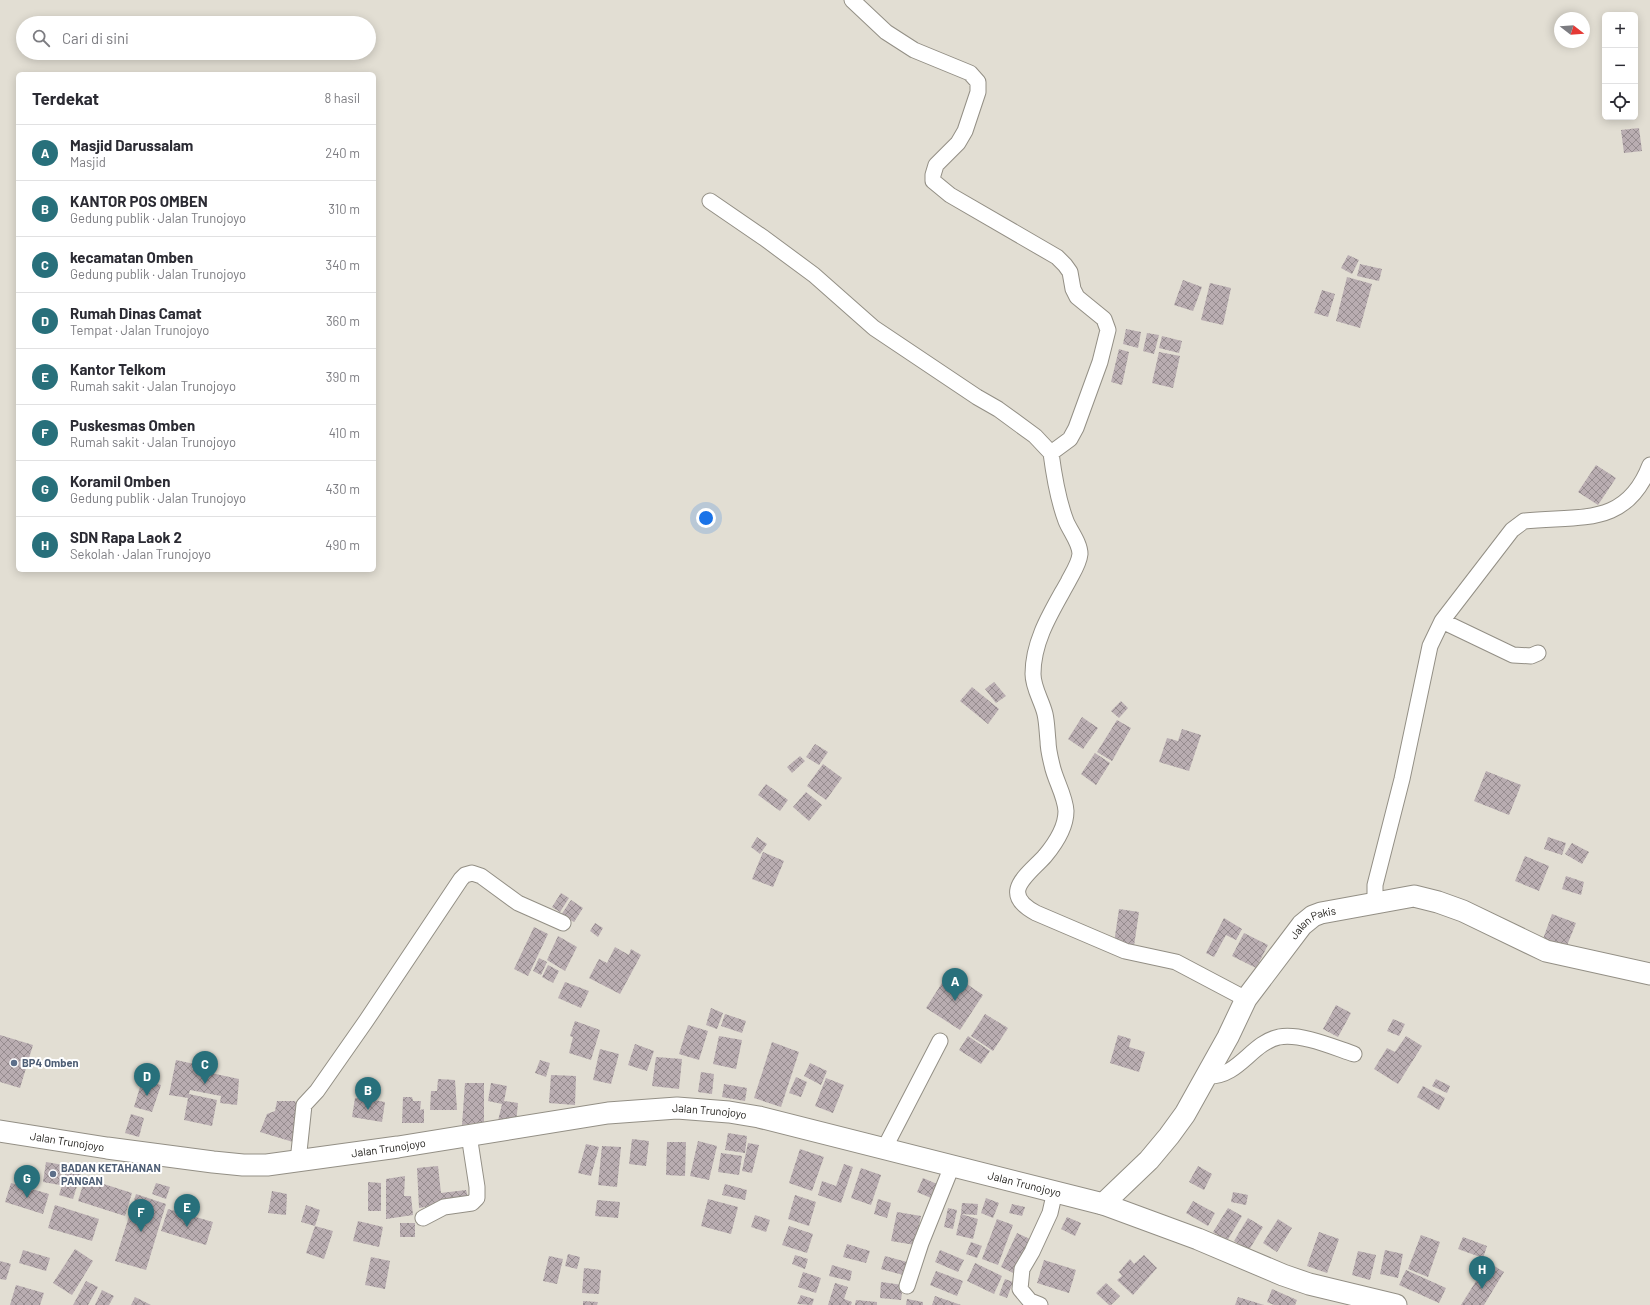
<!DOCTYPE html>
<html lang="id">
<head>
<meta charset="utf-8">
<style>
	body { margin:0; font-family:Barlow,sans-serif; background:#f7f7f7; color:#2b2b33 }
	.controls { position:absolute; right:12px; top:12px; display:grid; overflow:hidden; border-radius:6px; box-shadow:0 2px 10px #0003 }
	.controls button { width:36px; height:36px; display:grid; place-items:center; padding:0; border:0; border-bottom:1px solid #e1e1e2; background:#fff; color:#2b2b33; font:20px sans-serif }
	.compass { position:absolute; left:1554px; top:12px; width:36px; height:36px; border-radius:50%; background:#fff; box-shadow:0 2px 10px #0003; rotate:107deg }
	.you { position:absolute; left:706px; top:518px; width:14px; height:14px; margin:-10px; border:3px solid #fff; border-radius:50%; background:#1a73e8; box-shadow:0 0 0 6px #1a73e833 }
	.badge { display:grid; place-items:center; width:26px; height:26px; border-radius:50%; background:#28707b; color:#fff; font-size:13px; font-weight:700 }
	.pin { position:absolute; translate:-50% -33px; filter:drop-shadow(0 1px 2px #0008) }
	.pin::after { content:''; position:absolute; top:21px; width:14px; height:12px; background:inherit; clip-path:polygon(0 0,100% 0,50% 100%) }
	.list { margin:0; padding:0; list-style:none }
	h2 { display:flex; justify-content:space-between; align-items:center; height:52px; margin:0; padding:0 16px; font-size:17px }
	h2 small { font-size:13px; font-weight:400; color:#7c7c81 }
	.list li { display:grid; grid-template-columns:26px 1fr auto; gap:12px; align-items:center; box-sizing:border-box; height:56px; padding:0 16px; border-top:1px solid #e1e1e2 }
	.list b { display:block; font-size:15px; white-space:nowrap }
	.list p { margin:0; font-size:13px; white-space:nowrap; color:#7c7c81 }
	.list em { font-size:13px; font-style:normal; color:#7c7c81 }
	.icon { flex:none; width:22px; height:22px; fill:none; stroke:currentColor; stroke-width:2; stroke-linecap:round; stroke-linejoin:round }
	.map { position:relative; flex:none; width:1650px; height:1305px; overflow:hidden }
	.search { position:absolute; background:#fff; box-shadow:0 2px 10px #0003; left:16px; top:16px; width:360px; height:44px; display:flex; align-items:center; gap:10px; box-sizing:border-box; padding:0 14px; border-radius:22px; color:#7c7c81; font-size:15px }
	.panel { position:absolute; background:#fff; box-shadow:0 2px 10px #0003; left:16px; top:72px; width:360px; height:500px; border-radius:6px }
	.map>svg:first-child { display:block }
</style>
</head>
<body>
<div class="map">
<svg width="1650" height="1305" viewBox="0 0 1650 1305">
	<defs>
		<pattern id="building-cross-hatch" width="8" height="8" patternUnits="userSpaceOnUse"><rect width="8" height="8" fill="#b9adb1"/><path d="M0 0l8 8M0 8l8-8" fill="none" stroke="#968c8f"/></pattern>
	</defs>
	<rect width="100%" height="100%" fill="#e2ded3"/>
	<!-- building -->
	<path fill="url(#building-cross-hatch)" d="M1639,128L1642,151L1624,153L1621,130Z
		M1348,255L1359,260L1352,274L1341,268Z
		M1360,264L1382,269L1379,281L1357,276Z
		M1347,277L1372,284L1360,328L1336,321Z
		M1183,280L1202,287L1193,311L1174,305Z
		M1210,283L1231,288L1223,325L1201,320Z
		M1322,290L1335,294L1328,317L1314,313Z
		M1126,329L1141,332L1138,348L1123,344Z
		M1147,333L1159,335L1154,354L1143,351Z
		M1162,336L1182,341L1179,353L1159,348Z
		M1119,349L1129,352L1122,385L1111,382Z
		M1159,352L1180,356L1173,388L1152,383Z
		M1596,465L1616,478L1598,505L1578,492Z
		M994,682L1006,696L996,703L985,689Z
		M972,687L999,709L988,724L960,701Z
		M1121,701L1128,708L1119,718L1111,711Z
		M1082,717L1098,728L1083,749L1068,739Z
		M1117,720L1131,728L1112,761L1097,752Z
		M1182,729L1201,735L1189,771L1159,762L1167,738L1178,741Z
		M815,744L828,752L819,765L806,757Z
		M1095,753L1110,763L1096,785L1081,774Z
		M800,756L805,761L792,773L787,767Z
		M823,764L842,778L826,800L807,786Z
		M1486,771L1521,785L1509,815L1474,801Z
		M766,784L788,800L780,811L758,795Z
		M806,792L822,805L809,821L793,807Z
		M757,837L767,844L760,854L751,847Z
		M1548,837L1566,843L1562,855L1544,849Z
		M1572,843L1589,852L1582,864L1565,854Z
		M763,852L784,861L773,887L752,879Z
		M1525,856L1549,866L1539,891L1515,881Z
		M1566,876L1584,882L1581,895L1562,889Z
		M561,893L569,898L560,912L552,907Z
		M571,900L583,908L574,922L561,915Z
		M1119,909L1139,912L1134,946L1114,943Z
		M1552,914L1576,923L1566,948L1543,939Z
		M1224,918L1242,929L1236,940L1226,935L1214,957L1206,953Z
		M595,923L603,928L598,937L590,931Z
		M534,927L548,934L528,976L514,969Z
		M1244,933L1268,945L1256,968L1232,956Z
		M558,936L577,947L565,971L547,960Z
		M615,947L629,955L631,949L641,955L620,994L589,978L599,959L607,963Z
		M539,958L547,962L541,975L533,971Z
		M548,965L559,971L553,983L542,977Z
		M949,972L983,995L960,1030L926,1008Z
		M565,982L589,991L581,1008L558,998Z
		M1336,1005L1351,1013L1338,1037L1323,1029Z
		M711,1008L723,1013L717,1029L706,1025Z
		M725,1014L746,1021L742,1033L721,1026Z
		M985,1014L1008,1028L993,1051L971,1036Z
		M1393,1019L1405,1024L1399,1036L1387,1031Z
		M575,1021L600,1030L591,1060L569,1053L573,1037L570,1036Z
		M688,1025L708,1031L699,1060L679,1054Z
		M0,1035L33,1045L20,1088L0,1082Z
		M1118,1035L1131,1039L1129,1047L1145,1052L1139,1072L1110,1063Z
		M719,1036L742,1040L736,1069L713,1064Z
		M968,1036L990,1051L981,1064L959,1050Z
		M1406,1036L1422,1046L1398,1084L1374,1069L1387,1048L1395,1052Z
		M772,1042L799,1052L781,1107L754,1098Z
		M635,1044L654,1051L647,1071L628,1065Z
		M600,1049L619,1054L611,1084L593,1080Z
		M656,1057L682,1059L679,1089L652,1086Z
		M176,1060L194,1064L192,1069L239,1079L237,1105L220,1103L221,1096L190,1090L189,1094L217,1100L212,1126L184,1120L188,1098L169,1095Z
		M540,1060L550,1063L546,1077L535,1073Z
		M810,1063L827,1071L821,1085L804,1076Z
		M701,1072L714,1074L712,1094L698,1092Z
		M551,1075L576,1076L575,1105L549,1103Z
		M796,1077L807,1082L801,1097L789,1093Z
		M826,1078L844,1085L833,1113L815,1106Z
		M438,1079L455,1080L457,1110H430L431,1091H437Z
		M1436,1079L1450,1086L1447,1093L1432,1086Z
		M142,1080L161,1085L152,1112L134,1107Z
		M465,1083H484V1122L462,1125Z
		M491,1083L507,1086L504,1101L518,1103L516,1123L498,1121L502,1104L488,1101Z
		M724,1084L747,1088L745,1101L722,1097Z
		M363,1086L375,1087L373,1100L385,1102L382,1122L352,1117L355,1098L362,1099Z
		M1423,1086L1445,1098L1439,1110L1417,1097Z
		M403,1097H412L413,1101H421L420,1110L424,1109V1123H402Z
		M277,1101H295L301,1115L293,1142L260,1132L267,1114L275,1111Z
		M131,1114L144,1118L139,1137L125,1133Z
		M728,1133L747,1136L745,1153L725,1150Z
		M632,1139L649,1141L646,1166L629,1164Z
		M698,1141L717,1146L709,1180L690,1176Z
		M667,1142H686L685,1176L666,1175Z
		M748,1143L759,1145L752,1173L742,1171Z
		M586,1144L599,1147L591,1176L578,1173Z
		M602,1146L621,1147L617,1187L598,1185Z
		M800,1149L824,1157L812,1191L789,1183Z
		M721,1153L742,1156L739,1175L718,1172Z
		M46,1162L63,1165L60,1185L43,1182Z
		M844,1164L853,1167L841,1203L818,1195L822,1181L836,1186Z
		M68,1166L82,1170L73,1199L59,1195Z
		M438,1166L441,1193L466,1190L469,1200L419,1208L417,1168Z
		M1198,1166L1212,1174L1204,1190L1189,1182Z
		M861,1168L881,1175L871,1205L851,1198Z
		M405,1176L404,1196H411L413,1215L386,1219V1179Z
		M85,1178L132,1193L125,1216L78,1201Z
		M923,1178L937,1184L931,1198L917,1192Z
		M368,1182L381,1183V1211H368Z
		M11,1183L49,1194L43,1214L5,1202Z
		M156,1183L170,1187L166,1199L152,1194Z
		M725,1184L747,1190L745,1200L722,1195Z
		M272,1191L287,1194L286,1215L268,1213Z
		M1233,1192L1248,1195L1246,1205L1231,1202Z
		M136,1194L166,1204L146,1270L115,1261Z
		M795,1195L816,1202L809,1226L788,1219Z
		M986,1198L999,1203L993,1218L981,1213Z
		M708,1199L738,1207L731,1234L701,1226Z
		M878,1199L891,1203L887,1218L874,1214Z
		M597,1200L620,1202L618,1218L595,1216Z
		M1193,1201L1215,1213L1208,1226L1186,1213Z
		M962,1203L978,1204L977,1215L961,1214Z
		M1012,1204L1025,1207L1022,1216L1009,1213Z
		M55,1205L99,1219L92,1241L48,1228Z
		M306,1205L320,1210L315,1226L301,1222Z
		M948,1208L957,1210L953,1229L944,1227Z
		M1228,1208L1242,1216L1227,1241L1213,1232Z
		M168,1209L213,1222L206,1245L161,1231Z
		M897,1212L921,1216L915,1245L891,1241Z
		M961,1214L978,1219L973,1239L956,1235Z
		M755,1215L770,1220L766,1232L751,1227Z
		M1067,1217L1081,1223L1075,1236L1061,1229Z
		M1248,1218L1263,1227L1249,1250L1234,1241Z
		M997,1219L1013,1225L998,1265L982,1259Z
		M1278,1219L1292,1228L1277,1252L1263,1243Z
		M358,1221L383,1227L379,1247L353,1241Z
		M400,1223H415V1237H400Z
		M315,1226L333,1231L324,1259L306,1253Z
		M789,1226L813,1234L807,1253L782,1245Z
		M1319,1232L1339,1239L1327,1273L1307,1266Z
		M1017,1233L1032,1240L1015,1274L1001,1267Z
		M1421,1235L1440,1242L1428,1277L1408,1269Z
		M1463,1237L1487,1246L1483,1258L1458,1249Z
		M971,1242L982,1246L977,1258L966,1254Z
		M847,1244L870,1251L866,1263L843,1257Z
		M75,1249L93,1261L72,1295L53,1283Z
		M23,1250L50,1258L46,1271L19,1263Z
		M940,1250L964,1260L958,1272L935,1262Z
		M1385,1250L1403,1254L1398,1278L1380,1274Z
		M1358,1251L1376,1255L1370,1280L1352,1275Z
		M568,1254L580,1257L577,1269L565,1266Z
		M795,1255L808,1259L805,1269L792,1264Z
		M1144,1255L1157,1268L1133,1295L1117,1280L1122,1276L1119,1272L1130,1259L1134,1264Z
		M549,1256L563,1259L557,1284L543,1281Z
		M885,1256L907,1262L903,1275L881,1269Z
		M371,1257L390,1261L385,1289L365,1285Z
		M1044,1260L1076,1270L1069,1293L1037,1283Z
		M0,1261L11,1264L6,1280L0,1279Z
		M1488,1262L1504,1272L1484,1305H1461Z
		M975,1263L1002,1276L994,1294L967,1281Z
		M832,1265L852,1271L850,1281L829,1276Z
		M584,1268L601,1270L599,1294L582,1293Z
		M1406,1270L1446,1288L1439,1303L1399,1285Z
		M936,1271L963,1281L957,1296L930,1285Z
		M803,1272L821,1278L816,1293L798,1287Z
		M1005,1279L1013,1282L1007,1298L999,1295Z
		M86,1281L98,1287L88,1305H73Z
		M881,1282L903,1285L901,1300L880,1298Z
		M835,1283L848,1287L844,1299L852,1302L851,1305H828Z
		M1106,1283L1120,1296L1111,1305H1109L1096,1293Z
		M16,1285L44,1293L40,1305H10Z
		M1272,1289L1297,1300L1295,1305H1274L1267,1302Z
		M102,1290L114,1296L109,1305H95Z
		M801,1295L814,1299L812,1305L797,1304Z
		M935,1296L961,1305H932Z
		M135,1297L151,1305H131Z
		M1238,1297L1264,1305H1235Z
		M907,1299L923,1302V1305H906Z
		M856,1300L877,1302V1305H855Z
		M583,1301L598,1302L597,1305H583Z"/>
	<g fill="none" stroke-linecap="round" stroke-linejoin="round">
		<defs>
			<path id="street" d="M852,0L886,32L914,50L970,73L978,82V92L965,131L958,143L936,165L933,175V181L950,195L1057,257L1065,265L1070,272L1073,289L1077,297L1104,319L1108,330L1100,362L1076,428L1070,439L1051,453C1054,476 1058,500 1066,521C1070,531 1080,543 1080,554C1079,564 1072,574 1068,582C1052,611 1033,640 1033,674C1033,688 1042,701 1045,714C1047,723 1047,732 1048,741C1048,749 1050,757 1052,765C1055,780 1065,795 1066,811C1066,828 1055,844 1045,856C1028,875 998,893 1036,913L1125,951L1176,962L1246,999
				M710,201L764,238L814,275L874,328L977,397L998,409L1035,436L1051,453
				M1442,621L1513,655L1531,656L1538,653
				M1380,903L1375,894V885L1402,779L1430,646L1442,621L1512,530L1524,521C1579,515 1626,528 1650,465
				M1208,1076C1239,1077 1251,1043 1279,1037C1301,1033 1333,1047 1354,1054
				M884,1149L940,1041
				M298,1161L304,1105L317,1091L366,1021L461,879L465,875L472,873L481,876L518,903L563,923
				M423,1218L444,1207L472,1203L477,1198V1187L469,1135
				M907,1286L921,1243L952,1166
				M1040,1305L1030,1301L1020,1289L1022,1269L1032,1252L1050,1213L1055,1191"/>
			<g id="secondary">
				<path id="s1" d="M0,1131L107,1148L213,1162L243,1165H267L398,1147L608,1113L677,1108L729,1112L759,1117L1103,1204L1198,1239L1283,1275L1309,1284L1396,1305"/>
				<path id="s2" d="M1103,1204L1149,1160L1169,1136L1185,1114L1228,1037L1246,999L1302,925L1313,916L1321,913L1414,896L1438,902L1463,911L1546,951L1650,974"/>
			</g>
		</defs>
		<!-- street casing -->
		<use href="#street" stroke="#938f85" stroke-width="17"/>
		<!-- secondary casing -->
		<use href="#secondary" stroke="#938f85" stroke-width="23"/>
		<!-- street -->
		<use href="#street" stroke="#fff" stroke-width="15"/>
		<!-- secondary -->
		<use href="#secondary" stroke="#fff" stroke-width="21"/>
	</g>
	<!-- markers -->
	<g fill="#5c6f8a" stroke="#fff" stroke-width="1.5">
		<circle cx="14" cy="1063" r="4"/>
		<circle cx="53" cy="1174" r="4"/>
	</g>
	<g text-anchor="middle" stroke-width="4" stroke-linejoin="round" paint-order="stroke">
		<!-- street labels -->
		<g font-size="11" fill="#22201c" stroke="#fff">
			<text dy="4" stroke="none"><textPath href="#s2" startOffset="356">Jalan Pakis</textPath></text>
			<text dy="4" stroke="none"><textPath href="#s1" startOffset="716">Jalan Trunojoyo</textPath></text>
			<text dy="4" stroke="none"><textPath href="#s1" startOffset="68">Jalan Trunojoyo</textPath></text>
			<text dy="4" stroke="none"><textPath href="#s1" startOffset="392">Jalan Trunojoyo</textPath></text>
			<text dy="4" stroke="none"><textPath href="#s1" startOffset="1040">Jalan Trunojoyo</textPath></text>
		</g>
		<!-- service labels -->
		<g font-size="11" font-weight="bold" fill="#4e5e75" stroke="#fff" text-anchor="start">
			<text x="22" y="1067">BP4 Omben</text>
			<text x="61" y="1172">BADAN KETAHANAN<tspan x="61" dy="13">PANGAN</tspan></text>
		</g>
	</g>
</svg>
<div class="controls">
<button>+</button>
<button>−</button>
<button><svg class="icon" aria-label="locate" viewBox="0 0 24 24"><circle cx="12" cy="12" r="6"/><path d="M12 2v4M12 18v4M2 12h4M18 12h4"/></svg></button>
</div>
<svg class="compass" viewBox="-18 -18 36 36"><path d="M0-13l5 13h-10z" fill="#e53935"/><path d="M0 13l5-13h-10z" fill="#7c7c81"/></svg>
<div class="you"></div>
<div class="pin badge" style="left:955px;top:1001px">A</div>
<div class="pin badge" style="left:368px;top:1110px">B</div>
<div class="pin badge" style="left:205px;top:1084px">C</div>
<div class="pin badge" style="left:147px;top:1096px">D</div>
<div class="pin badge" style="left:187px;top:1227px">E</div>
<div class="pin badge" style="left:141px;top:1232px">F</div>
<div class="pin badge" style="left:27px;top:1198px">G</div>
<div class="pin badge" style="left:1482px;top:1289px">H</div>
<div class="search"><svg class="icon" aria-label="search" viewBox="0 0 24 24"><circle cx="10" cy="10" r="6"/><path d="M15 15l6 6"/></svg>Cari di sini</div>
<section class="panel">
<h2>Terdekat<small>8 hasil</small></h2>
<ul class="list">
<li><span class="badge">A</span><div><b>Masjid Darussalam</b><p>Masjid</p></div><em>240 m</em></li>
<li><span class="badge">B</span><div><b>KANTOR POS OMBEN</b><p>Gedung publik · Jalan Trunojoyo</p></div><em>310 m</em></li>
<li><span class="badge">C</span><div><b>kecamatan Omben</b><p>Gedung publik · Jalan Trunojoyo</p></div><em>340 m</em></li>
<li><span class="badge">D</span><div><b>Rumah Dinas Camat</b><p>Tempat · Jalan Trunojoyo</p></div><em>360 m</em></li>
<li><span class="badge">E</span><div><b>Kantor Telkom</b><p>Rumah sakit · Jalan Trunojoyo</p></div><em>390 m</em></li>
<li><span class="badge">F</span><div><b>Puskesmas Omben</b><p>Rumah sakit · Jalan Trunojoyo</p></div><em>410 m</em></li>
<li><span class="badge">G</span><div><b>Koramil Omben</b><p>Gedung publik · Jalan Trunojoyo</p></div><em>430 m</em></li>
<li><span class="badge">H</span><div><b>SDN Rapa Laok 2</b><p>Sekolah · Jalan Trunojoyo</p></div><em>490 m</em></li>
</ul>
</section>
</div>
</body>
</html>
